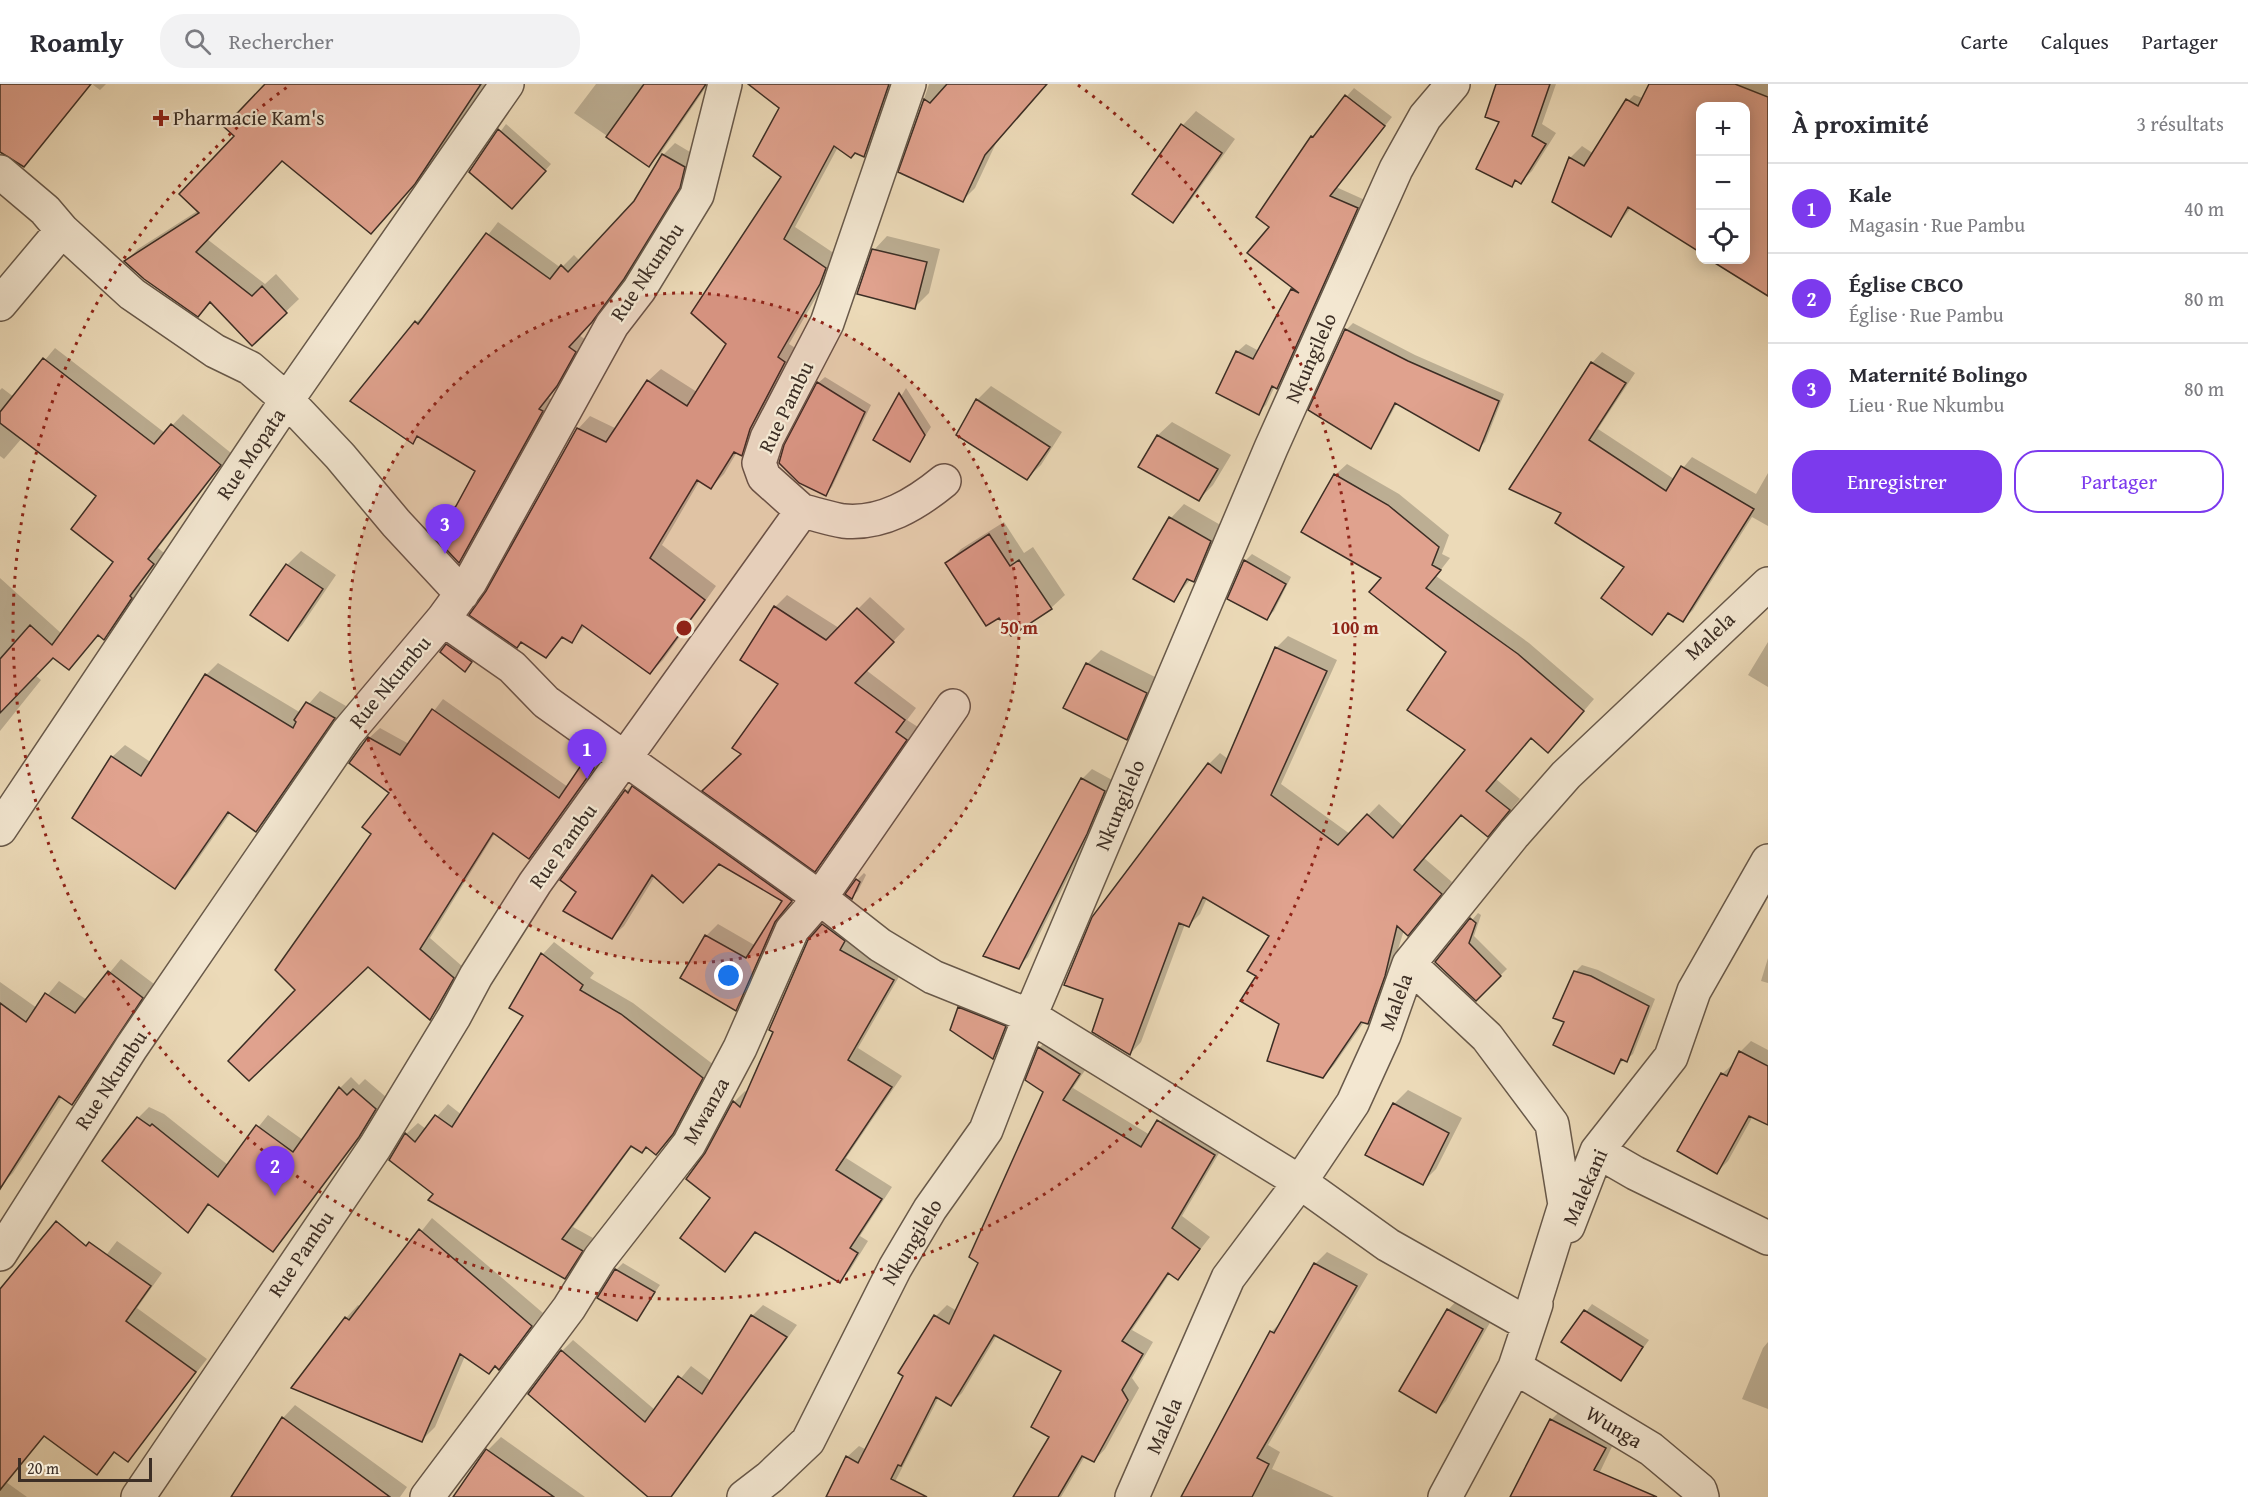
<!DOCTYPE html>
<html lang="fr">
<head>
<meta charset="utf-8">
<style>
	body { margin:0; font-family:"Gentium Book Plus",serif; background:#f2f2f3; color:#2b2b33 }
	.controls { position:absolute; right:18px; top:18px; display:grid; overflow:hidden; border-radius:12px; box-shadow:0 3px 15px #0003 }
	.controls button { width:54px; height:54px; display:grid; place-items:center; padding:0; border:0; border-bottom:2px solid #e1e1e2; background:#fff; color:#2b2b33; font:30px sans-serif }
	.scale { position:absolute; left:18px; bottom:15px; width:134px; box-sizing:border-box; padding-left:6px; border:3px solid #3c2e25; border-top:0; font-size:16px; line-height:21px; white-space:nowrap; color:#3c2e25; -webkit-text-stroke:4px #f3e7d1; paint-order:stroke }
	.you { position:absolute; left:729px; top:892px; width:21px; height:21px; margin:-15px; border:4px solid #fff; border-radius:50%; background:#1a73e8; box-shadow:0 0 0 9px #1a73e833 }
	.badge { display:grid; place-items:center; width:39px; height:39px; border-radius:50%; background:#7c3aed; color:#fff; font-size:20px; font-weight:700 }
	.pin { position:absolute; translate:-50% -50px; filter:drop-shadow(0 2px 3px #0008) }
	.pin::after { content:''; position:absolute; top:32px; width:21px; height:18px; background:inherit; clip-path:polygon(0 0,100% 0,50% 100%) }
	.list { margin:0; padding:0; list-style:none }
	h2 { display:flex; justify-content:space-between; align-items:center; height:78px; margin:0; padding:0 24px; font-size:26px }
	h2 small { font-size:20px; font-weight:400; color:#7c7c81 }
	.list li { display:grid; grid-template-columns:39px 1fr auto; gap:18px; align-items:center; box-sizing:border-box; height:90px; padding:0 24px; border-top:2px solid #e1e1e2 }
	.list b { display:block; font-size:22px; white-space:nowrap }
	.list p { margin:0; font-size:20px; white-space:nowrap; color:#7c7c81 }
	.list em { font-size:20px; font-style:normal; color:#7c7c81 }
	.actions { display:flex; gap:12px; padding:18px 24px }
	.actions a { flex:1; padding:14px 0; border:2px solid #7c3aed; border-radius:24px; text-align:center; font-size:21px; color:#7c3aed }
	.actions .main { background:#7c3aed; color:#fff }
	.icon { flex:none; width:33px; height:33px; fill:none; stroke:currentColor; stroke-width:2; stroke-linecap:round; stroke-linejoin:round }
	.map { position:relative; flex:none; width:1768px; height:1413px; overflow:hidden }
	header { display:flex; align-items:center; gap:36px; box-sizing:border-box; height:84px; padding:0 30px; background:#fff; border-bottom:2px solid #e1e1e2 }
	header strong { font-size:28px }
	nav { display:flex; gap:33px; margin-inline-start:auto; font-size:21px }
	.search { width:420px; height:54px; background:#f2f2f3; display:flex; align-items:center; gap:15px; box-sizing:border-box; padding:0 21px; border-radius:24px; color:#7c7c81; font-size:22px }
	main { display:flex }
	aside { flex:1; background:#fff }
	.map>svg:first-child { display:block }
</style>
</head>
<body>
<header>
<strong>Roamly</strong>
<div class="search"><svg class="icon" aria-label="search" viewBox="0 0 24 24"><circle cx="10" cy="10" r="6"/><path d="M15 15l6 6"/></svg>Rechercher</div>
<nav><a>Carte</a><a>Calques</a><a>Partager</a></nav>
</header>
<main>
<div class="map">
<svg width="1768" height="1413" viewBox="0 0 1768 1413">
	<rect width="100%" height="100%" fill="#ecdab8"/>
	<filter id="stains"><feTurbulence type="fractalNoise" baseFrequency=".00333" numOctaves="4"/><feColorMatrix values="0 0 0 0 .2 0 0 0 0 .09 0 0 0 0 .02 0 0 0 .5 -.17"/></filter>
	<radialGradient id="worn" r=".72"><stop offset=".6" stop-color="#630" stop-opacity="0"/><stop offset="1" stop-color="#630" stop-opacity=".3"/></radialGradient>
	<!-- shadow -->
	<path fill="#0003" d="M0,0H91L23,81L4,68H0Z
		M92,0H106L100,6Z
		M267,0H485L427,85L384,136L283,75L207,155L265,200L276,190L299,215L252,260L212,217L198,231L126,177L138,165L199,126L236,52Z
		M596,0H708L661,69L649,81L574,29Z
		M751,0H896L876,59L864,71L838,63L795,143L838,172L832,186L789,260L797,265L754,357L741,370L737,368L724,390L711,403L700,396L662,461L716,502L663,576L650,589L586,541L571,557L564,552L546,573L522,557L517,562L488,508L578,345L590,332L617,345L648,297L661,285L697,308L728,259L784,92L781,23Z
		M929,0H1047L997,57L975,104L963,116L900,88Z
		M1498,0H1556L1542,40L1556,49L1532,87L1521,98L1517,96L1512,101Z
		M1690,0H1768V51L1746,36V22H1724Z
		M1354,4L1392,33L1336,103L1365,116L1285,295L1275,302L1266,321L1258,329L1237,268L1246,260L1259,267L1295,204L1271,143L1312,53Z
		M1634,11L1700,35L1610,151L1570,74L1582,62L1594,70L1622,23Z
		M1196,27L1235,55L1186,123L1173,137L1183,41Z
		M506,40L551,80L518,117L471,88Z
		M1746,52L1768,60V194L1758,204L1713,176H1746Z
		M675,59L695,71L691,91L635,182L604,224L579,251L586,256L568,289L549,314L553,316L470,466L459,477L457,423L477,387L419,351L412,358L416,238L429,228L498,138L561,184L574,171L580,177L625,136L663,71Z
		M887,152L940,165L929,209L915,223L874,166Z
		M1353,239L1415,271L1504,310L1485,358L1478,365L1397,319L1377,356L1370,363L1346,246Z
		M55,264L165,349L183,330L231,369L158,464L164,469L140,501L142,502L115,543L104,554L99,550L53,572L35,591L41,596L0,647V494L62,550L115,478L99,412L22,354L4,375L0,372V306L2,304L14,313Z
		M1602,268L1635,289L1598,345L1674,395L1692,373L1756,410L1768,389V442L1752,433L1693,526L1683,536L1670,528L1652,549L1626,482L1563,429L1511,404L1592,279Z
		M825,293L871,321L832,403L825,410L818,299Z
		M991,302L1062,348L1041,381L1027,394L977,316Z
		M906,304L931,343L910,376L875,356Z
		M1172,338L1231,371L1213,401L1199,415L1140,382L1158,351Z
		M1347,380L1399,410L1449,451L1442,470L1450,474L1436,492L1529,559L1594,615L1559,656L1532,653L1496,695L1520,715L1499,740L1462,730L1424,774L1452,798L1419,839L1404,846L1379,927L1367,939L1364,938L1334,981L1323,993L1280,939L1258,892L1271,851L1207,814L1200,830L1189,841L1185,840L1141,958L1130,970L1209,680L1220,669L1228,675L1276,564L1288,552L1337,576L1281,700L1350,750L1379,720L1404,743L1467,665L1448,568L1383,493L1335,391Z
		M1184,420L1224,443L1207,483L1193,496L1191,495L1173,516L1171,434Z
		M1004,438L1024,469L1033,463L1065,511L1051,524L1000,532L947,479L961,465Z
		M301,467L336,491L302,541L288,555L252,531L287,481Z
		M1252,470L1291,493L1274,527L1267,534L1245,477Z
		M787,511L839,544L870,513L905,545L866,586L916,624L907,636L918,643L827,774L815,786L743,670L781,600L742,576L775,523Z
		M454,555L478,571L471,579L447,561Z
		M1768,558V603L1748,591Z
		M1101,566L1159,595L1140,640L1127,654L1087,580Z
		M218,579L301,629L320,607L346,622L269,734L256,746L231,728L187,791L175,803L112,673L125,661L152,679L206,591Z
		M443,615L568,703L596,668L604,673L540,762L529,773L495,749L430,854L463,883L441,923L430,934L368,881L297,906L391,709L369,654L380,644L409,660Z
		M1092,685L1114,697L1096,738L1028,873L1018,883L1082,695Z
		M637,696L803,805L786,825L747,913L736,925L706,852L718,840L756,862L784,817L720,778L655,792L624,842L612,853L578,807L626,707Z
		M864,789L866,791L858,807L852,813L857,796Z
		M1478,829L1481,831L1474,852L1507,885L1476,915L1437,878Z
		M835,830L904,884L858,964L902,992L846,1074L892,1103L860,1152L868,1157L850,1186L839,1197L756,1147L725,1186L707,1070L734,1018L745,1007L748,1009L809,857Z
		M554,858L594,889L590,894L633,919L714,981L685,1036L668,1058L656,1069L647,1062L642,1067L633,1061L573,1143L593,1154L576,1181L565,1193L435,1109L406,1050L418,1039L426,1045L448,1020L462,1031L525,931L511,923L543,870Z
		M1768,874V899L1761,897Z
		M121,875L154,900L85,1007L72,1019L62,1013L13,1089L1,1101L0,898L37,924L59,897L87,916Z
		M1582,881L1598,886L1655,915L1633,970L1626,976L1624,975L1614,988L1566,937L1575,888Z
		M973,910L1019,929L1007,960L993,973L959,924Z
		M1051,952L1090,979L1073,1004L1150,1051L1170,1025L1225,1059L1182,1132L1210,1153L1178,1194L1170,1189L1132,1246L1153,1258L1132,1294L1139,1304L1105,1365L1094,1377L1085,1372L1061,1413H1015L1051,1353L1063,1286L997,1251L962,1309L951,1320L939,1313L887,1413H828L847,1373L859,1362L867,1366L905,1292L900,1289L936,1232L947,1221L957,1227L979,1179L1044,1007L1027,996L1040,963Z
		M1751,957L1768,966V1013L1753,1032L1728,1077L1717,1088L1722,990L1734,979L1740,968Z
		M351,993L359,1001L365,995L386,1013L370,1041L273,1166L210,1120L188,1147L138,1034L149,1023L164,1030L228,1081L268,1031L303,1056L340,1004Z
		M1408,1006L1462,1034L1436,1085L1422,1099L1367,1071L1394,1020Z
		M432,1134L543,1229L499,1284L496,1281L489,1288L465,1272L435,1343L422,1356L346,1234L358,1221L361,1223Z
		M117,1157L162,1189L137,1224L207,1275L128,1376L116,1367L97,1389L45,1351L6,1398L27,1413H0V1207L88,1195Z
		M1327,1168L1368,1190L1268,1361L1280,1368L1272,1385L1334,1413H1184L1271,1248L1283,1236L1315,1180Z
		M623,1179L660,1201L637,1235L616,1186Z
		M1458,1215L1492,1235L1446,1317L1436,1328L1448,1226Z
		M1592,1220L1649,1256L1621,1295L1563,1258Z
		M763,1221L797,1241L672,1413H650L562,1267L573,1256L655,1326L691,1282L711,1297L752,1232Z
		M1768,1258V1325L1742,1315L1763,1264Z
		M295,1321L407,1403L400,1413H233L283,1334Z
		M1565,1322L1618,1350L1588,1413H1512L1551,1336Z
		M501,1353L585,1413H477L488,1366Z"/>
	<!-- building -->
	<path fill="#e0a28e" stroke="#3c2e25" stroke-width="1.5" d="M0,0H91L24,83L0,68Z
		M265,0H481L415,100L371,150L282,77L196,168L252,212L262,202L287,229L252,262L210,218L198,233L144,195L124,177L199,129L179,110L234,52L224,43Z
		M644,0H706L649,83L606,53Z
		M748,0H889L864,73L855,69L851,74L834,62L784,155L826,184L820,200L778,273L785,278L750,345L742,372L734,368L711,405L697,396L650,474L705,516L650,590L582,541L572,559L562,553L546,574L521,558L517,564L469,531L486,507L577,344L606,358L647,296L687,322L726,260L691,229L781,93L753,72L779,24Z
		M947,0H1047L985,71L963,118L898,88L924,15L930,19Z
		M1496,0H1550L1532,52L1546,60L1521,100L1515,96L1512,103L1476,85L1499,38L1485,33Z
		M1649,0H1735L1768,13V212L1710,176H1746V22H1701V169L1628,123L1611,153L1552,118L1569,73L1584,82L1626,15L1638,22Z
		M1345,11L1385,42L1330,112L1358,124L1277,305L1272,302L1259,331L1216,309L1236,267L1253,275L1291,205L1299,209L1247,169L1269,143L1256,133L1311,52L1313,53Z
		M1181,40L1222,69L1173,139L1132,110Z
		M498,45L546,87L512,125L469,88Z
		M662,70L685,83L680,104L624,195L592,238L569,263L576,268L557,302L539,325L543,327L459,479L430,448L456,422L475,387L417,352L413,360L350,317L415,237L418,240L486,149L550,195L561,181L568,188L634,117Z
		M872,165L927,178L915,225L857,210Z
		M1345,245L1408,277L1499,317L1479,367L1395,319L1371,365L1308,326Z
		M43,274L154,360L171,340L221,381L148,475L154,480L130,512L132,514L104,556L98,551L69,586L53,574L0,629V575L30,541L52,561L113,478L71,445L96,412L0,339V328Z
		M1591,278L1626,299L1589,356L1666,407L1681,382L1754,425L1683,538L1668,529L1652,551L1601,514L1624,483L1555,439L1561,429L1509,405Z
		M817,298L865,328L826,412L799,399L779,379L784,361Z
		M899,309L925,351L910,378L873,356Z
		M976,315L1050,363L1027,396L956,351Z
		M1157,351L1218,385L1199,417L1138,383Z
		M1334,390L1388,421L1439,463L1432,481L1441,486L1426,504L1518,570L1584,627L1548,669L1531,654L1486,707L1510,726L1488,753L1461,731L1414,786L1442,810L1408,852L1397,842L1385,892L1368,940L1361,938L1323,994L1267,977L1279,940L1240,917L1256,892L1247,887L1269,852L1203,813L1189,843L1179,839L1130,971L1092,948L1103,915L1064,901L1092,833L1208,679L1221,689L1275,563L1327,587L1271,711L1338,761L1367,730L1393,754L1465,666L1407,626L1446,568L1369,508L1381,494L1301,448Z
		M1169,433L1211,457L1194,498L1187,495L1174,518L1133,495Z
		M989,450L1010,482L1019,476L1052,525L1011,552L999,534L986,542L945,479Z
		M1244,476L1286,500L1267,536L1227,515Z
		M286,480L323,505L288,557L250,531Z
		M774,522L826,556L857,524L894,558L855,599L905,636L896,648L907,656L815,788L702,707L741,670L732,664L778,600L740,576Z
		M446,560L472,578L465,588L440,568Z
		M1086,579L1147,609L1127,656L1063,624Z
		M205,590L293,644L296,638L294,636L306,618L335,634L256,748L228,728L175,805L72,734L111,672L141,692Z
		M432,625L559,714L584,677L594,684L529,775L493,749L420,865L454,894L430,936L368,883L249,997L228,977L295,906L275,886L371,750L362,743L389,709L349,679L368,653L400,671Z
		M1081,694L1105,707L1087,750L1019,885L983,872Z
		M632,702L792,817L775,838L736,927L680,894L705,851L746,874L782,817L719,780L683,819L652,791L612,855L563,827L576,808L560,796L625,706L628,709Z
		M856,795L860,798L852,815L845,810Z
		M1470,834L1476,839L1469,859L1501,892L1476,917L1435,878Z
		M822,840L845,857L840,866L894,896L848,976L892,1003L836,1086L882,1115L850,1164L858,1169L840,1199L755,1148L725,1188L680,1154L710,1114L686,1095L705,1069L733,1017L740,1023L773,948L769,946L808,856Z
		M541,869L583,901L580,906L621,930L703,994L673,1050L656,1071L646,1063L642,1069L631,1062L562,1155L583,1167L565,1195L428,1116L433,1110L389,1076L405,1049L415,1058L435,1031L452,1043L523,932L509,924Z
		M108,887L143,914L72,1021L59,1012L0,1105V919L26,938L45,909L75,929Z
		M1574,887L1591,892L1649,922L1627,978L1621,975L1614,990L1553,961L1564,938L1553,934Z
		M958,923L1006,942L993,975L950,946Z
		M1038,963L1080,990L1063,1016L1141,1063L1157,1036L1215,1071L1172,1144L1200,1165L1178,1196L1168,1189L1122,1257L1143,1270L1122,1306L1128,1316L1094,1378L1082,1372L1058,1413H1013L1049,1353L1031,1343L1061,1287L994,1251L951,1322L936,1313L901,1382L898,1381L891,1395L927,1413H826L846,1372L858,1379L903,1292L898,1289L934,1231L949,1240L978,1179L969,1173L1043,1008L1025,996Z
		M1739,967L1768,982V1041L1749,1032L1717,1090L1677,1067L1721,989L1727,992Z
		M339,1003L347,1011L353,1005L376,1025L359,1053L273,1168L208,1120L188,1149L102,1077L137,1033L150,1042L152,1040L218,1093L256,1041L293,1068Z
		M1393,1019L1449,1049L1423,1101L1365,1071Z
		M56,1137L86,1162L89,1158L151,1202L126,1237L196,1288L128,1378L114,1368L97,1391L44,1352L0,1406V1205Z
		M419,1145L532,1242L499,1286L495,1282L489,1290L460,1270L422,1358L291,1304L345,1233L349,1236Z
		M1314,1179L1357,1202L1257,1374L1269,1380L1252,1413H1181L1270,1247L1274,1249Z
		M615,1185L655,1208L637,1237L597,1214Z
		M1447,1225L1483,1245L1436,1329L1399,1307Z
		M1584,1226L1643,1263L1621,1297L1561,1258Z
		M751,1231L787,1253L671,1413H648L528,1310L561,1266L645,1338L678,1292L702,1310Z
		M282,1333L390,1413H231Z
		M1550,1335L1606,1364L1594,1386L1657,1413H1510Z
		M486,1365L554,1413H453Z"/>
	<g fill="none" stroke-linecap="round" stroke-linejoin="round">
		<defs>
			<path id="minor" d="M0,88L45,126L62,146L132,210L215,267L250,284L287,316L340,372L396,439L462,510
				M0,220L62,146
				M802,427C816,430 830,435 843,437C882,441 916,420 944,397
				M443,535L512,583L546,618L820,814L880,861L933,893L1030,932L1300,1098L1388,1161L1528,1240L1565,1121L1552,1040L1487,953L1409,880
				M0,745L287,316L507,0
				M1597,1067L1635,1089L1768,1154
				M1568,1142L1597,1067L1671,973L1694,907L1768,777
				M0,1170L131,964L347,649L443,535L470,498L612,241L639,206L697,111L725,0
				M1515,1283L1651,1365L1700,1406L1702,1413
				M138,1413L375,1063L454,933L476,892L535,799L802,427L764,393L759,379L767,354L827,239L909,0
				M427,1413L569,1224L600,1174L689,1060L740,964L792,846L820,814L953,622
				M744,1413L770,1393L808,1357L895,1184L930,1125L986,1046L1030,932L1271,364L1396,85L1425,33L1453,0
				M1132,1413L1228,1194L1300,1098L1353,1019L1384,951L1409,880L1514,750L1566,691L1768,500
				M1445,1413L1515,1283L1536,1220"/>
		</defs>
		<!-- minor casing -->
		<use href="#minor" stroke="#68594a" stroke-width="36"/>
		<!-- minor -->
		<use href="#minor" stroke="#f3e7d1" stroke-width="33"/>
	</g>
	<!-- distance rings -->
	<circle cx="684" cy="544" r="335" fill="#8f2418" fill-opacity=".12"/>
	<g fill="none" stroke="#8f2418" stroke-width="3" stroke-dasharray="3 6">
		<circle cx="684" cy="544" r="335"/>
		<path d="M1078 1A671 671 0 1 1 290 1"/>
	</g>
	<!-- markers -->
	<path fill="#8f2418" stroke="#f3e7d1" stroke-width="2" d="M158 25h6v6h6v6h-6v6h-6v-6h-6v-6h6z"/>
	<g text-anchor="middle" stroke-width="4.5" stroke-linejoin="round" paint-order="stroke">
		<!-- poi labels -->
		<g font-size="21" fill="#3c2e25" stroke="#f3e7d1" text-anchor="start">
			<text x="173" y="41">Pharmacie Kam's</text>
		</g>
		<!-- street labels -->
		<g font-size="21" fill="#3c2e25" stroke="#f3e7d1">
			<text transform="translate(647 188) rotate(-56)" y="7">Rue Nkumbu</text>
			<text transform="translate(1311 274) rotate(-66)" y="7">Nkungilelo</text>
			<text transform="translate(786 323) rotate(-64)" y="7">Rue Pambu</text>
			<text transform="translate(251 370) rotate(-56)" y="7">Rue Mopata</text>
			<text transform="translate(1710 552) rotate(-43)" y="7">Malela</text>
			<text transform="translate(390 598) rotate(-50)" y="7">Rue Nkumbu</text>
			<text transform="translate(1120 721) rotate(-67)" y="7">Nkungilelo</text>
			<text transform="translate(563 762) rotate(-54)" y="7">Rue Pambu</text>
			<text transform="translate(1396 918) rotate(-70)" y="7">Malela</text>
			<text transform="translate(111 996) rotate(-57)" y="7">Rue Nkumbu</text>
			<text transform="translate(706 1027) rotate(-61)" y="7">Mwanza</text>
			<text transform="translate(1585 1103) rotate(-66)" y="7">Malekani</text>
			<text transform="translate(912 1158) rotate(-59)" y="7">Nkungilelo</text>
			<text transform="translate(301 1170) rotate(-56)" y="7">Rue Pambu</text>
			<text transform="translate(1164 1342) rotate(-66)" y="7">Malela</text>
			<text transform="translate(1614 1343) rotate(31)" y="7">Wunga</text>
		</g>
	</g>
	<circle cx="684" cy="544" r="9" fill="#8f2418" stroke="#f3e7d1" stroke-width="3"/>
	<g font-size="18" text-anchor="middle" font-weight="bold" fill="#8f2418" stroke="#f3e7d1" stroke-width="4.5" stroke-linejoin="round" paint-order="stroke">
		<text x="1019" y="550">50 m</text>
		<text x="1355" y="550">100 m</text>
	</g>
	<rect width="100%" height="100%" filter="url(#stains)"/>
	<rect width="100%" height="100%" fill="url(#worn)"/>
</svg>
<div class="controls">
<button>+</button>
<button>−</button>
<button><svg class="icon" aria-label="locate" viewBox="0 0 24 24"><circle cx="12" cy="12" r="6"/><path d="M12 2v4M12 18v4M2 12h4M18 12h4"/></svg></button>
</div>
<div class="scale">20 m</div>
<div class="you"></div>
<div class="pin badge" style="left:587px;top:695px">1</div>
<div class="pin badge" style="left:275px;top:1112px">2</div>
<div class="pin badge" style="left:445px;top:470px">3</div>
</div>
<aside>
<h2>À proximité<small>3 résultats</small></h2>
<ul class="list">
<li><span class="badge">1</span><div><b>Kale</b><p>Magasin · Rue Pambu</p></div><em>40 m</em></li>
<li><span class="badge">2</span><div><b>Église CBCO</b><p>Église · Rue Pambu</p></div><em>80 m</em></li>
<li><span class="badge">3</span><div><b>Maternité Bolingo</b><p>Lieu · Rue Nkumbu</p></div><em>80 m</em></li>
</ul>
<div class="actions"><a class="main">Enregistrer</a><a>Partager</a></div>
</aside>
</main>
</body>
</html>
